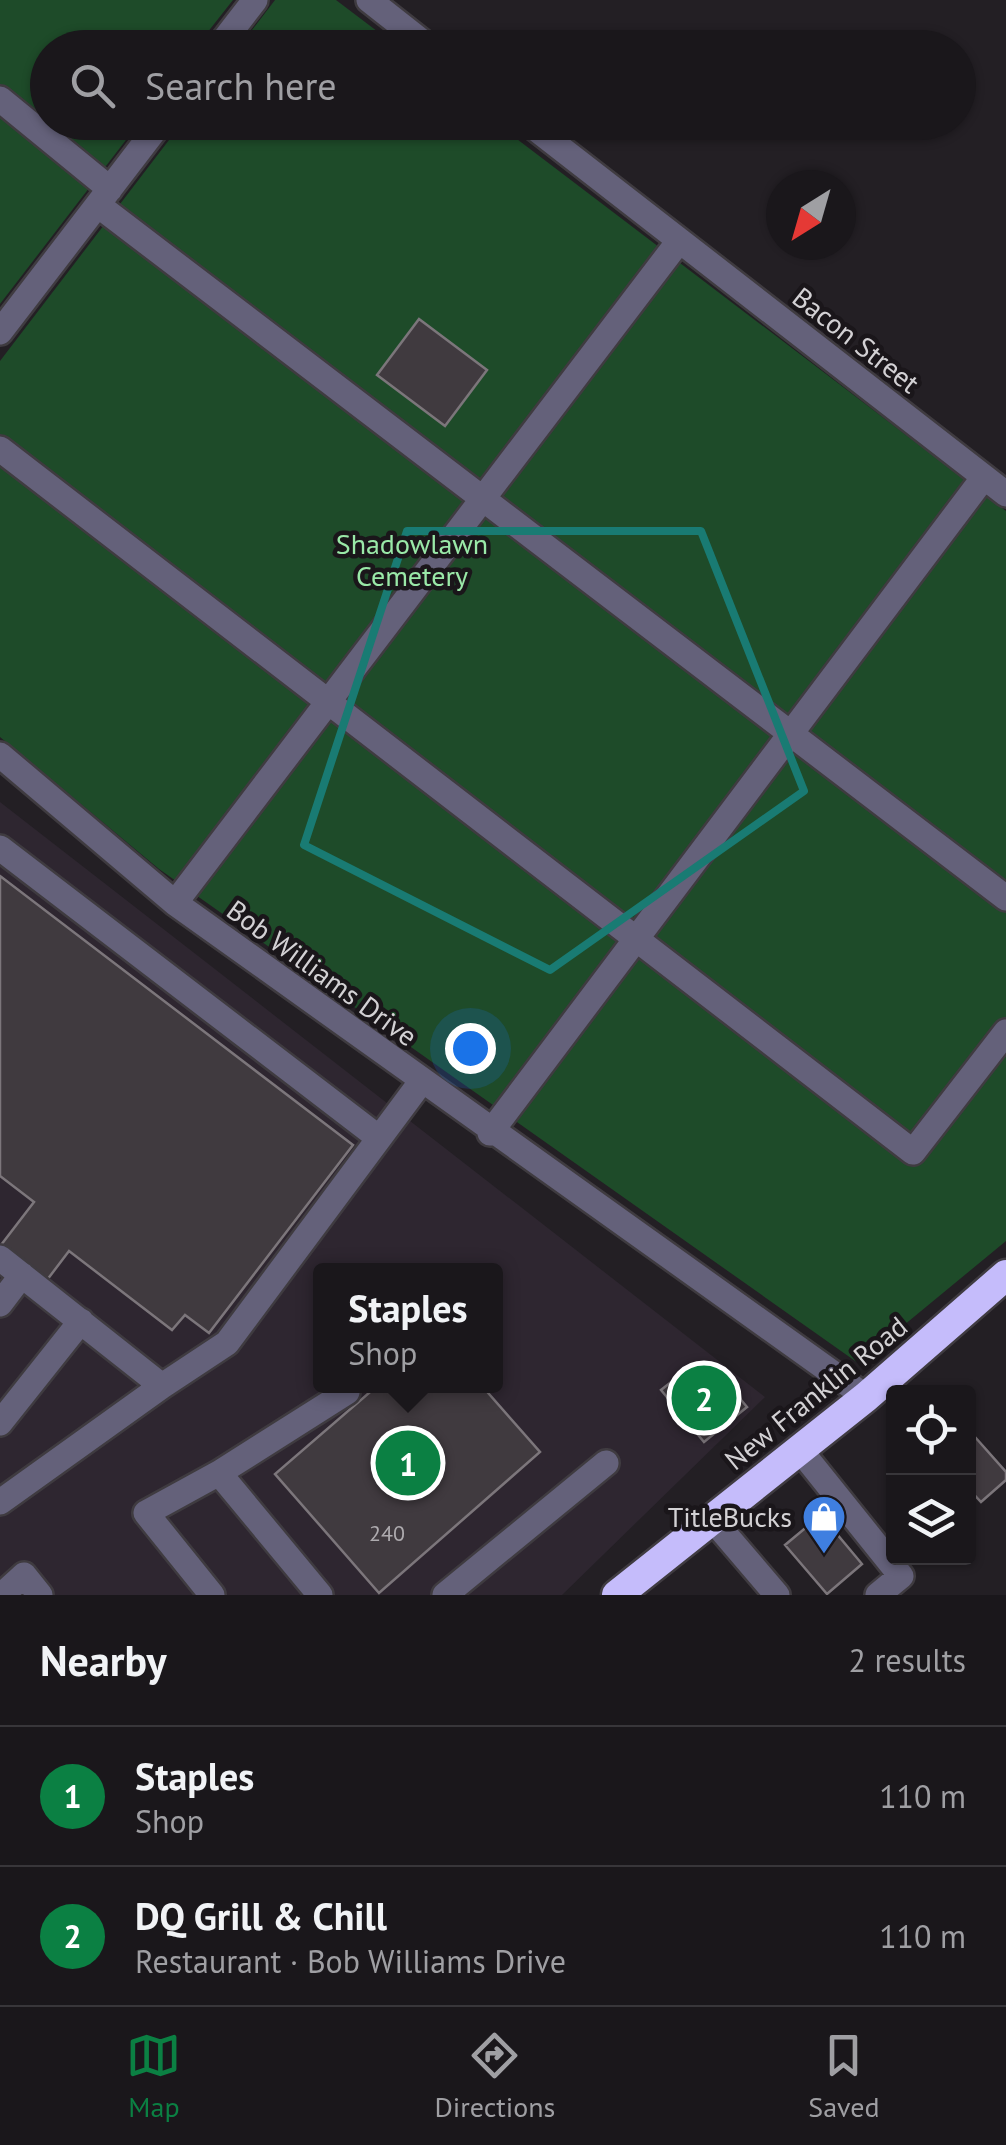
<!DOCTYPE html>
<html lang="en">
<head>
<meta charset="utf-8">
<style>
	body { margin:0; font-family:"PT Sans",sans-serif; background:#272428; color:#f1f3f6 }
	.controls { position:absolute; right:30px; bottom:30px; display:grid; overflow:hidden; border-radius:10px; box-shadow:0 2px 8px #0004 }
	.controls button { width:90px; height:90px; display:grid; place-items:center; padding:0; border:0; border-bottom:2px solid #38363a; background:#1a171b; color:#f1f3f6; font:50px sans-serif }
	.compass { position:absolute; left:766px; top:170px; width:90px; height:90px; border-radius:50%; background:#1a171b; box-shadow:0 2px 8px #0004; rotate:217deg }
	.you { position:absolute; left:470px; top:1048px; width:35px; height:35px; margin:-25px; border:8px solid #fff; border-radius:50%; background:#1a73e8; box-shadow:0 0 0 15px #1a73e833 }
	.badge { display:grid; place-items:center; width:65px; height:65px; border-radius:50%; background:#0b8043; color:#fff; font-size:32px; font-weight:700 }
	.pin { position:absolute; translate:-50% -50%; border:5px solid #fff; box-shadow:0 2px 10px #0006 }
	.popup { position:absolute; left:313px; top:1263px; width:190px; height:130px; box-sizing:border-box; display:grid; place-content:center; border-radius:10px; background:#1a171b; filter:drop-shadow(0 2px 8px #0005); font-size:32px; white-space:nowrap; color:#9f9fa3 }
	.popup b { font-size:38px; color:#f1f3f6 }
	.popup::after { content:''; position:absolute; left:50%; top:100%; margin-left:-20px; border:20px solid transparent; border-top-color:#1a171b }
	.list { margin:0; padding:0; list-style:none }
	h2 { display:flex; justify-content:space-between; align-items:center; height:130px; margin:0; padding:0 40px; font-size:42px }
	h2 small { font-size:32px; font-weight:400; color:#9f9fa3 }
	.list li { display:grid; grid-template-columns:65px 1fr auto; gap:30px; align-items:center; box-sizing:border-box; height:140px; padding:0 40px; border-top:2px solid #38363a }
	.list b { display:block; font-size:38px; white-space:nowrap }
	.list p { margin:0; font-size:32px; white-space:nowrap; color:#9f9fa3 }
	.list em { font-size:32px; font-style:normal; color:#9f9fa3 }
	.icon { flex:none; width:55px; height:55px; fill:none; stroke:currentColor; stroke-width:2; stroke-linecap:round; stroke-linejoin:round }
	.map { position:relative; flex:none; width:1006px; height:1595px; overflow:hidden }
	.search { position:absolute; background:#1a171b; box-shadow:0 2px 8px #0004; left:30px; right:30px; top:30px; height:110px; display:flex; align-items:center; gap:25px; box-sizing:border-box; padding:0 35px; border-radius:55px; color:#9f9fa3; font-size:38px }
	.sheet { height:410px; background:#1a171b }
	nav { display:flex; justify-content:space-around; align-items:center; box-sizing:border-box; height:140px; border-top:2px solid #38363a; background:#1a171b; font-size:28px; color:#9f9fa3 }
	nav a { display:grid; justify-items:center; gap:5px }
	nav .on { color:#0b8043 }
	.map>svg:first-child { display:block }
</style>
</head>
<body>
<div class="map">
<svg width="1006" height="1595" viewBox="0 0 1006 1595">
	<rect width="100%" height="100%" fill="#231f24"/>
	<!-- built -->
	<path fill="#2e2630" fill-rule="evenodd" d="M0,802L765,1397L562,1595H0ZM320,1270H496V1386H320Z"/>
	<!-- green -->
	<path fill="#1e4b29" d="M0,0H233L196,47L48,48V122L139,123L0,304Z
		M275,0H336L398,47H239Z
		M182,123H496L1006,511V1241L858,1363L159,869L0,737V361Z"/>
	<!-- building -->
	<path fill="#403a3f" stroke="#7c767b" stroke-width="2.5" d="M419,319L487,370L445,426L377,375Z
		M0,876L353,1145L209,1333L185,1315L172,1330L69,1251L47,1280L1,1245L34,1202L0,1176Z
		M712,1365L747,1407L704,1442L661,1390L675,1379L683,1388Z
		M377,1386H482L540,1452L379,1593L275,1474Z
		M975,1437L1006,1472V1480L981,1502L968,1488V1442Z
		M821,1515L862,1564L827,1594L785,1545Z"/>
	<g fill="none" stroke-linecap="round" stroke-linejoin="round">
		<defs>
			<path id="minor" d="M369,0L430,48
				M218,48L255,0
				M0,99L110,189
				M527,122L1006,494
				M98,205L1006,898
				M0,332L161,122
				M0,449L913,1152L1006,1032
				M0,755L175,903L866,1397
				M0,848L379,1138
				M175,903L679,241
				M490,1133L984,477
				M0,1258L162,1386L0,1502
				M0,1304L22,1275
				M162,1386L227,1343L421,1082
				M0,1423L81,1321
				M800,1450L901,1576L878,1595
				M712,1519L777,1595
				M2,1595L24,1575L40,1595
				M212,1595L146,1513L219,1473
				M320,1595L219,1473L347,1392
				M445,1595L606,1463"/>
			<path id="highway" d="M617,1595L866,1397L1006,1275"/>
		</defs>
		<!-- minor casing -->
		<use href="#minor" stroke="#3f3b40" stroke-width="30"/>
		<!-- highway casing -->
		<use href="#highway" stroke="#3f3b40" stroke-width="35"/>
		<!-- minor -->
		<use href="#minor" stroke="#64617a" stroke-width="25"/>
		<!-- highway -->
		<use href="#highway" stroke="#c5bcfb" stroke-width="30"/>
	</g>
	<!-- marked area -->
	<path fill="none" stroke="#197b73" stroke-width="8" stroke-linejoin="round" d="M407,531H701L804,791L550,970L304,845Z"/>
	<!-- icons -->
	<defs>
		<symbol id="shop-pin" viewBox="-11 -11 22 30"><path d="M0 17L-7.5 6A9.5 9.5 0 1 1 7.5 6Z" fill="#3f7fe0" stroke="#1a161a"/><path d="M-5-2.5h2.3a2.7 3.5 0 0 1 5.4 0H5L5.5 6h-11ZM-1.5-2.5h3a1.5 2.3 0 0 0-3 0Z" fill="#fff"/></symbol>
	</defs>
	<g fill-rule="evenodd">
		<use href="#shop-pin" x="799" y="1492" width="50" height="68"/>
	</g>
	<g text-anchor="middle" stroke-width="9" stroke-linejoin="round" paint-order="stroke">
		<!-- number labels -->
		<g font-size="22" fill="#aeabaf">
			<text x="387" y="1541">240</text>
		</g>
		<!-- street labels -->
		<g font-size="28" fill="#d3d1d4" stroke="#1a161a">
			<text transform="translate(856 340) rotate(38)" y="10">Bacon Street</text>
			<text transform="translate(322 973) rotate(36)" y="10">Bob Williams Drive</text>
			<text transform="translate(816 1393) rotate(-39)" y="10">New Franklin Road</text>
		</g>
		<!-- park labels -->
		<g font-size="28" fill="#9ae9a8" stroke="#1a161a">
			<text x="412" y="554">Shadowlawn<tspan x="412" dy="32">Cemetery</tspan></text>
		</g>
		<!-- poi labels -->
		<g font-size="28" fill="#d3d1d4" stroke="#1a161a" text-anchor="end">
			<text x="792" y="1527">TitleBucks</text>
		</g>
	</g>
</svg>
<div class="controls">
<button><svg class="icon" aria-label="locate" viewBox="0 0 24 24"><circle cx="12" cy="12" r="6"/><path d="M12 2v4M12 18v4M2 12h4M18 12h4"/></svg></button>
<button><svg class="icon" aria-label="layers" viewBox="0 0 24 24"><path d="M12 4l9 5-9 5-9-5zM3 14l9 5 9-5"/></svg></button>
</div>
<svg class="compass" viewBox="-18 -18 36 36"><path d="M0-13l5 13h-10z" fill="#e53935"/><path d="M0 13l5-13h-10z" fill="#9f9fa3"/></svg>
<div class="you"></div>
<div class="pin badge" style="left:408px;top:1463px">1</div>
<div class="popup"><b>Staples</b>Shop</div>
<div class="pin badge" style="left:704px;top:1398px">2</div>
<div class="search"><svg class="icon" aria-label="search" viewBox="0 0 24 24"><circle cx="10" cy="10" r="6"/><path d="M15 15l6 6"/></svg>Search here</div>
</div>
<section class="sheet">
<h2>Nearby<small>2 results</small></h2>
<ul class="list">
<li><span class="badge">1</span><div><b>Staples</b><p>Shop</p></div><em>110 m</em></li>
<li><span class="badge">2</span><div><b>DQ Grill &amp; Chill</b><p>Restaurant · Bob Williams Drive</p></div><em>110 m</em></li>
</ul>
</section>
<nav>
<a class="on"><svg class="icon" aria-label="map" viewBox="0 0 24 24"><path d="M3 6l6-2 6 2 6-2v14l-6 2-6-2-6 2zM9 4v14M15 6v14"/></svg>Map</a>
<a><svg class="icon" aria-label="directions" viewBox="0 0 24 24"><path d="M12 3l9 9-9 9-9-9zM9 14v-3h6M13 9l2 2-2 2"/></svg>Directions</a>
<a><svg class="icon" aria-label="saved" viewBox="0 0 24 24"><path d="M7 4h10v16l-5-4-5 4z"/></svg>Saved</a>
</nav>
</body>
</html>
